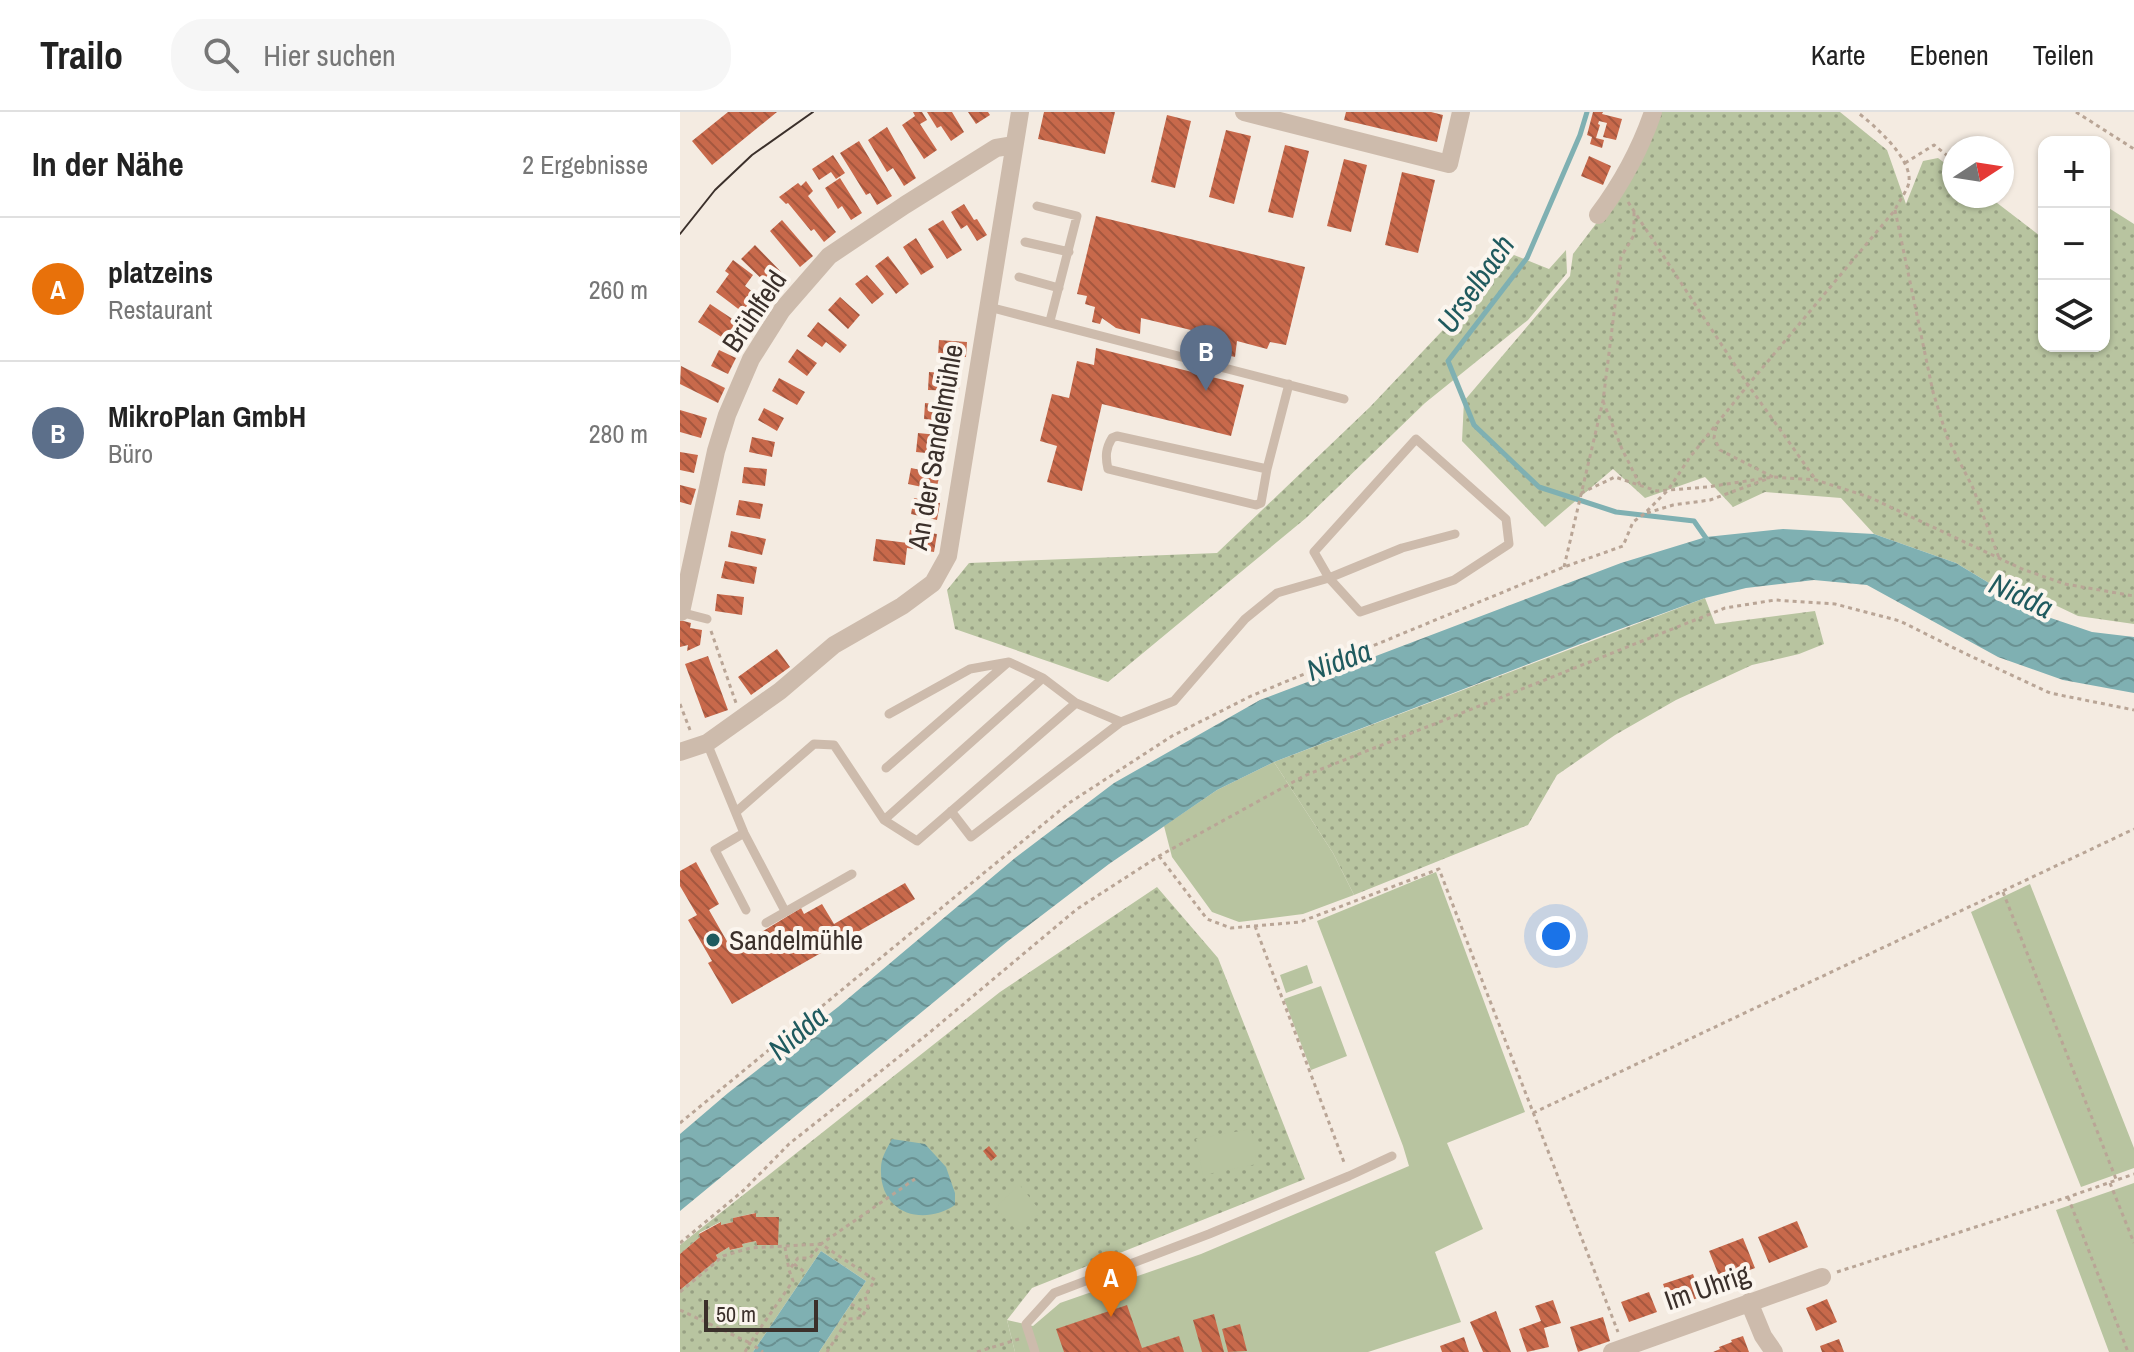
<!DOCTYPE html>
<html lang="de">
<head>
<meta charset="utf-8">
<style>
	body { margin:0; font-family:"Archivo Narrow",sans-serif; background:#f6f6f6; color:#222 }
	.controls { position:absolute; right:24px; top:24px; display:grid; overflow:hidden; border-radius:16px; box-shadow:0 2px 6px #0004 }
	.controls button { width:72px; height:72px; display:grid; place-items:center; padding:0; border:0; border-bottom:2px solid #e0e0e0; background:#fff; color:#222; font:40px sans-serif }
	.compass { position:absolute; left:1262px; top:24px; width:72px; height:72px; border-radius:50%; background:#fff; box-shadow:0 2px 6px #0004; rotate:78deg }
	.scale { position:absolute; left:24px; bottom:20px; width:114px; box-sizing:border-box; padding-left:8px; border:4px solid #3b302b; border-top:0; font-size:22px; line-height:28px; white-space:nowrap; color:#3b302b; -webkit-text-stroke:6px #fbf5ee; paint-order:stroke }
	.you { position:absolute; left:876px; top:824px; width:28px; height:28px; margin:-20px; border:6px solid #fff; border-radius:50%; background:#1a73e8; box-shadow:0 0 0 12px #1a73e833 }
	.badge { display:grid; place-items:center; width:52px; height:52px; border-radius:50%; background:#1f5a5e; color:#fff; font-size:26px; font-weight:700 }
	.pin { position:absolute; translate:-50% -66px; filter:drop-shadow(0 2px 4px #0008) }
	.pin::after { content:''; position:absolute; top:42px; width:28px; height:24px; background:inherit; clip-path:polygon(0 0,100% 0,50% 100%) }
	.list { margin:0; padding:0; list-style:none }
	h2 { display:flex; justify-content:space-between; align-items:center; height:104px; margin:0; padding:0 32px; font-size:34px }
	h2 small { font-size:26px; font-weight:400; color:#767676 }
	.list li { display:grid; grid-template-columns:52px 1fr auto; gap:24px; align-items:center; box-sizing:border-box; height:144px; padding:0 32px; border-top:2px solid #e0e0e0 }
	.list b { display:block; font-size:30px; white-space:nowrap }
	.list p { margin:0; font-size:26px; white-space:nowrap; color:#767676 }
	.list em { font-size:26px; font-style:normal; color:#767676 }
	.icon { flex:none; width:44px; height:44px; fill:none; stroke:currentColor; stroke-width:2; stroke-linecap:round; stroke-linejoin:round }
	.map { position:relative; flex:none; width:1454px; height:1240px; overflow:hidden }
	header { display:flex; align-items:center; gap:48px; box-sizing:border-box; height:112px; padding:0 40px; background:#fff; border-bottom:2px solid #e0e0e0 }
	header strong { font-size:38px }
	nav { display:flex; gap:44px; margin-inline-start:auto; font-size:28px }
	.search { width:560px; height:72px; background:#f6f6f6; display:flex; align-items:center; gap:20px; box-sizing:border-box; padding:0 28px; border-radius:32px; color:#767676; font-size:30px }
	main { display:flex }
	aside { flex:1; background:#fff }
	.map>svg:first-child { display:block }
</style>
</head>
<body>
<header>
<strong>Trailo</strong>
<div class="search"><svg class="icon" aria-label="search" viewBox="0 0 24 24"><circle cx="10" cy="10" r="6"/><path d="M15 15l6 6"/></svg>Hier suchen</div>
<nav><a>Karte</a><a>Ebenen</a><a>Teilen</a></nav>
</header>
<main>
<aside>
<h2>In der Nähe<small>2 Ergebnisse</small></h2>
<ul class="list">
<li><span class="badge" style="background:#e8710a">A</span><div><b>platzeins</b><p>Restaurant</p></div><em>260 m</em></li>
<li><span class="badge" style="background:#5c6f8a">B</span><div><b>MikroPlan GmbH</b><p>Büro</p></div><em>280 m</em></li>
</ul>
</aside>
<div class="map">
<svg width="1454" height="1240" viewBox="0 0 1454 1240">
	<defs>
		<pattern id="grass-dots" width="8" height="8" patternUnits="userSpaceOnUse" patternTransform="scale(2)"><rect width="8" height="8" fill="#b8c4a0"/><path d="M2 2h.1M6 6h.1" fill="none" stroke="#97a083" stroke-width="1.8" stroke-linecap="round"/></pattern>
		<pattern id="water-waves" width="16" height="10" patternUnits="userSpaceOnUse" patternTransform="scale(2)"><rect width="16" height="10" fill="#7fb0b2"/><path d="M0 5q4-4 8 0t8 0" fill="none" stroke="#699091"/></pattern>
		<pattern id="building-back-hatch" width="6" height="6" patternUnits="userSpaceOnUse" patternTransform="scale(2)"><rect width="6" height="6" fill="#c8694b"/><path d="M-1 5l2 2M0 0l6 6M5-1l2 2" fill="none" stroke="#a4573f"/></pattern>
	</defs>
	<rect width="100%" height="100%" fill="#f4ebe1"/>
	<!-- grass -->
	<path fill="url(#grass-dots)" d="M976,0H1160L1207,38L1226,92L1243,49L1258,46L1274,58V84H1308L1364,127V234H1424V93L1454,112V512L1398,504L1331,472L1324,480L1276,451L1194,422L1161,386L1085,380L1053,395L1025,365L965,386L933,357L865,415L782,329L784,289L890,164L893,142L953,63Z
		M886,138L887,161L848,208L745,291L626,406L428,570L275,517L267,478L289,451L537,441L690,295L834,143L869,157Z
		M1025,486L1035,512L1135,499L1144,532L1119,542L1072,553L996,588L935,623L877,663L848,713L674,783L653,741L594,650Z
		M477,775L538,846L625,1067L352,1176L327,1208L335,1240H139L186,1169L141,1139L73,1240H0V1178L38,1147L36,1143L49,1135L51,1138L63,1135L62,1132L76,1129L77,1133H98L76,1105L75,1101L53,1106V1110L41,1113L40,1110L19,1121L20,1125L0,1142V1133L320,880Z"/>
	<!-- garden -->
	<path fill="#b8c4a0" d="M594,650L653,741L674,783L623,802L559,810L532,800L492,745L484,714L537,678Z
		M756,760L845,1000L767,1031L803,1117L755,1140L781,1210L688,1240H335L327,1208L353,1214L380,1191L521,1142L729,1054L723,1034L637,809Z
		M1350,772L1454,1036V1056L1401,1075L1291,800Z
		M627,853L633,871L606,881L600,863Z
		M641,874L667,944L631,958L604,887Z
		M571,1017L577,1052L523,1063L516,1027Z
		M1454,1071V1240H1429L1376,1098Z
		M339,1072L361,1100L339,1121L316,1096Z"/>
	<!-- water -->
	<path fill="url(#water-waves)" d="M1103,417L1194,422L1276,451L1362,503L1412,520L1454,525V581L1383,568L1318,545L1187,473L1134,468L1066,476L1025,486L921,524L594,650L537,678L429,752L328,829L0,1099V1022L48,981L158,895L335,746L434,671L580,588L941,451L1026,425Z
		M212,1027L245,1032L266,1055L275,1081V1093C242,1115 199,1101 201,1056C201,1046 207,1036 212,1027Z
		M141,1139L186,1169L139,1240H73Z"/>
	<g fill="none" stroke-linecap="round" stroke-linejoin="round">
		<!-- stream -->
		<path stroke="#7fb0b2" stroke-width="5" d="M907,0L900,23L847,146L768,249L794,313L859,375L936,400L1014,409L1028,429"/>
	</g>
	<!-- building -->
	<path fill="url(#building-back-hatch)" d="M48,0H97L32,53L12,29Z
		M233,0H242L247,8L240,12L257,38L244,47L222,13L235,4Z
		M247,0H272L284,20L271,29L261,14L257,16Z
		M288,0H308L310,3L296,12Z
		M364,0H435L425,42L358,27Z
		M666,0H751L763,3L757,30L664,8Z
		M913,0H923L922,2L942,7L936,28L923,25L927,11L919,9L918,12L920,13L916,26L924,28L922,36L910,32L912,25L907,23Z
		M487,3L511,9L495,76L471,70Z
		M207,15L236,66L224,74L213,56L207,60L188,28Z
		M546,18L571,24L554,92L529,85Z
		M179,29L212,84L197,93L190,81L186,83L160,41Z
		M605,33L629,39L613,106L588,100Z
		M153,43L165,61L156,67L151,60L139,68L132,57Z
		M909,44L931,54L923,73L901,64Z
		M664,47L687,53L671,120L647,114Z
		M722,60L755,68L738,141L705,133Z
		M160,66L182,101L171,108L162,94L158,97L145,76Z
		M126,69L133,79L128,84L156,120L144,130L134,117L131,119L108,91L106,92L99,85L118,71L121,74Z
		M284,92L294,108L297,107L307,123L297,129L287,113L281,117L271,100Z
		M416,104L625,155L606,233L590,230L587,237L557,229L555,245L531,239L522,232L520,237L507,234L511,218L461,206L460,222L436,216L422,206L420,212L412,210L415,195L405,192L407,184L397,182Z
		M102,108L133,144L120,155L90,119Z
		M263,108L282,138L267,147L248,117Z
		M236,126L254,155L241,163L223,135Z
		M75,133L108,167L95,180L61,147Z
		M208,144L229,172L216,182L195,154Z
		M53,148L73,163L65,174L86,190L75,205L63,196L61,199L36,180L49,162L45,159Z
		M187,163L204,182L192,192L175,172Z
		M160,185L180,203L168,217L148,198Z
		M30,192L69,218L60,232L45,223L43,226L18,210Z
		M138,210L167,233L160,241L146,230L142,235L127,224Z
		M259,228L287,230L286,245L258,244Z
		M416,236L564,273L551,324L422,292L402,379L367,370L377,334L360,329L372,282L389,286L397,249L414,253Z
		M117,237L137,251L127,264L108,250Z
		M39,238L56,246L48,262L31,254Z
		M1,254L45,276L38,291L0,272Z
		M249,260L280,262L279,279L248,278Z
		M99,266L125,280L117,293L92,279Z
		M245,291L274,294L272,310L244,307Z
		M84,296L104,306L97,319L78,308Z
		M0,298L27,306L21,326L0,320Z
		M238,321L268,324L266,343L236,340Z
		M72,325L95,330L92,345L69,340Z
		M0,340L18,343L14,361L0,358Z
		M64,355L87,357L85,374L62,371Z
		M231,356L260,362L256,378L228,372Z
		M0,373L16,377L11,393L0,390Z
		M234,386L260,391L257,408L231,402Z
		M59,388L83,392L80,407L56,403Z
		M230,418L257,422L254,440L227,436L225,453L193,449L196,427L228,431Z
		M51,419L86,427L82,443L48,435Z
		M45,449L77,455L74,472L41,466Z
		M37,482L64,485L62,503L35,499Z
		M0,508L11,511L10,516L22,518L20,533L7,539L8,533L0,535Z
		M97,537L110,555L71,583L58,565Z
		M28,544L48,598L25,606L5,552Z
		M16,750L39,792L29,798L52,838L121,796L124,802L142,792L154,812L225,771L235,787L52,892L28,851L32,849L8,808L17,803L0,774V759Z
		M309,1034L317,1044L311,1049L303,1039Z
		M76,1101V1105H99L98,1133H77L76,1129L62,1132L63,1135L50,1138L49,1135L36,1143L38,1147L0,1178V1142L20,1125L19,1122L41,1110V1113L53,1110V1106Z
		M1117,1109L1128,1135L1089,1151L1078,1125Z
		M1063,1126L1075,1156L1041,1169L1029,1139Z
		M1013,1162L1021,1185L991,1195L983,1172Z
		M969,1180L977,1200L949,1210L941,1190Z
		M1147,1187L1157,1210L1136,1219L1126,1196Z
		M873,1188L881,1211L864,1216L869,1235L847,1240L839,1217L861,1209L855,1194Z
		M447,1193L462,1236L499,1224L504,1240H384L376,1217Z
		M816,1199L831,1240H803L790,1210Z
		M534,1202L544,1240H522L513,1208Z
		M923,1205L930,1229L898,1240L890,1215Z
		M560,1212L567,1239L548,1240L542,1217Z
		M1063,1224L1069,1240H1033L1040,1237L1039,1235L1052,1230L1051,1228Z
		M784,1225L789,1240H762L760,1234Z
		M1159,1227L1164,1240H1142L1140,1234Z"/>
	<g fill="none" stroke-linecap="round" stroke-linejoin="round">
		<!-- path -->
		<path stroke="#b9a596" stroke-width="3" stroke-dasharray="4 4" stroke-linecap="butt" d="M1396,0L1454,37
			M1225,51L1254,33L1274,49
			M948,90L1068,273L1136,368
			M1215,98L1253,280L1267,325L1293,376L1319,446
			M923,289L942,337L960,373
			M1036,315L1034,326L1040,338L1093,365
			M901,381L935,365L977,379L1027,375L1093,365L1136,368L1189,385L1342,457L1385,472L1454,484
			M967,401L993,393L1030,388L1087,367
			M884,455L923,289L941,145L954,123V100
			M31,519L56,591
			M0,592L10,618
			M479,744L527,807L551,816L620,810L759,757L938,1220
			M1323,780L1436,1067
			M575,814L665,1053
			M853,1001L1454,717
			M0,1011L389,691L492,624L571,584L884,455L943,434L953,410L964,402L988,378L1010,345L1068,273L1215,98C1218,90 1228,78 1229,70C1232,46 1194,13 1177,0
			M1430,1071L1454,1131
			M1388,1085L1448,1240
			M0,1131L64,1078L109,1032L249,921L397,797L479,744L624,664L1045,496L1095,488L1155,492L1220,509L1284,541L1370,581L1454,598
			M105,1135L109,1158
			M114,1152L126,1161
			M1157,1160L1388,1085L1454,1062
			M0,1180L43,1144L70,1136L141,1132L195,1168L185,1184L188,1195L181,1206L168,1207L147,1240
			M171,1192L184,1200
			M0,1198L70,1231L113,1169L109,1158L118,1146H130L141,1132L235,1067
			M65,1240L70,1231L83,1240
			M297,1240L339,1227"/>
		<!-- lane -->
		<path stroke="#cdbbac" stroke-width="9" d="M357,94L397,104L370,209
			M345,130L389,140
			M339,165L379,176
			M309,195L664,287
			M736,327L826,407L829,432L774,468L680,500L649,466L634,440Z
			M587,357L437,324L432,326C426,336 425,344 428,357L576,393L581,391L587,357L609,272
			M0,500L27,507
			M209,602L290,557L329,550L363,566L396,591
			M27,631L64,721L105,799
			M206,656L326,552
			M271,699L291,725L441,610
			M56,700L134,632L154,633L204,708L237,729L396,591L441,610L494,589L565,507L597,481L649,466L722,436L775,422
			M204,708L363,566
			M64,721L35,738L66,798
			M86,811L172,762
			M355,1240L346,1212L374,1181L529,1122L669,1064L712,1044"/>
		<!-- street -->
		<path stroke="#cdbbac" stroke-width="18" d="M564,0L769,52L781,0
			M918,103C942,71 960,38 973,0
			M1,500L36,339L47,303L71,247L102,198L149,144L225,93L316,36L334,33
			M0,640L27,631L100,579L154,533L222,494L253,471L268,444L340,0
			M1069,1190L1083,1224L1094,1240
			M932,1240L1142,1165"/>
		<!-- tram -->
		<path stroke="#3b302b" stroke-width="2" d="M0,122L35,78L72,43L133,0"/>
	</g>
	<!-- markers -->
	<circle fill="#1f5a5e" stroke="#fbf5ee" stroke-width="3" cx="33" cy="828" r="8"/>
	<g text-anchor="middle" stroke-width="8" stroke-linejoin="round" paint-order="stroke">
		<!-- street labels -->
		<g font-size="28" fill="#3b302b" stroke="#fbf5ee">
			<text transform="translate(74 199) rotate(-56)" y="10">Brühlfeld</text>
			<text transform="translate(255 335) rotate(-80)" y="10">An der Sandelmühle</text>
			<text transform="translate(1027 1175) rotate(-19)" y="10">Im Uhrig</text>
		</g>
		<!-- poi labels -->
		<g font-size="28" fill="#3b302b" stroke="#fbf5ee" text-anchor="start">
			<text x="49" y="838">Sandelmühle</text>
		</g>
		<!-- water labels -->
		<g font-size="30" font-style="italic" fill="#1f5a5e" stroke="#fbf5ee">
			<text transform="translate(796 172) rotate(-55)" y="10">Urselbach</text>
			<text transform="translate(1341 484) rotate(25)" y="10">Nidda</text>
			<text transform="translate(659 549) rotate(-20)" y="10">Nidda</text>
			<text transform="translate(118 921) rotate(-40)" y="10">Nidda</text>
		</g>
	</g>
</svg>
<div class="controls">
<button>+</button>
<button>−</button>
<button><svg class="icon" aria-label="layers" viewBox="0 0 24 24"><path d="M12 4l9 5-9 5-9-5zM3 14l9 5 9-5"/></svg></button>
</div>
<svg class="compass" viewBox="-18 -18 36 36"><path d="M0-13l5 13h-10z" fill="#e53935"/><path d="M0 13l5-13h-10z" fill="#767676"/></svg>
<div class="scale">50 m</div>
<div class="you"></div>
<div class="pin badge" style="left:431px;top:1205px;background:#e8710a">A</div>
<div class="pin badge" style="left:526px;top:279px;background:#5c6f8a">B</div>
</div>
</main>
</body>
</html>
